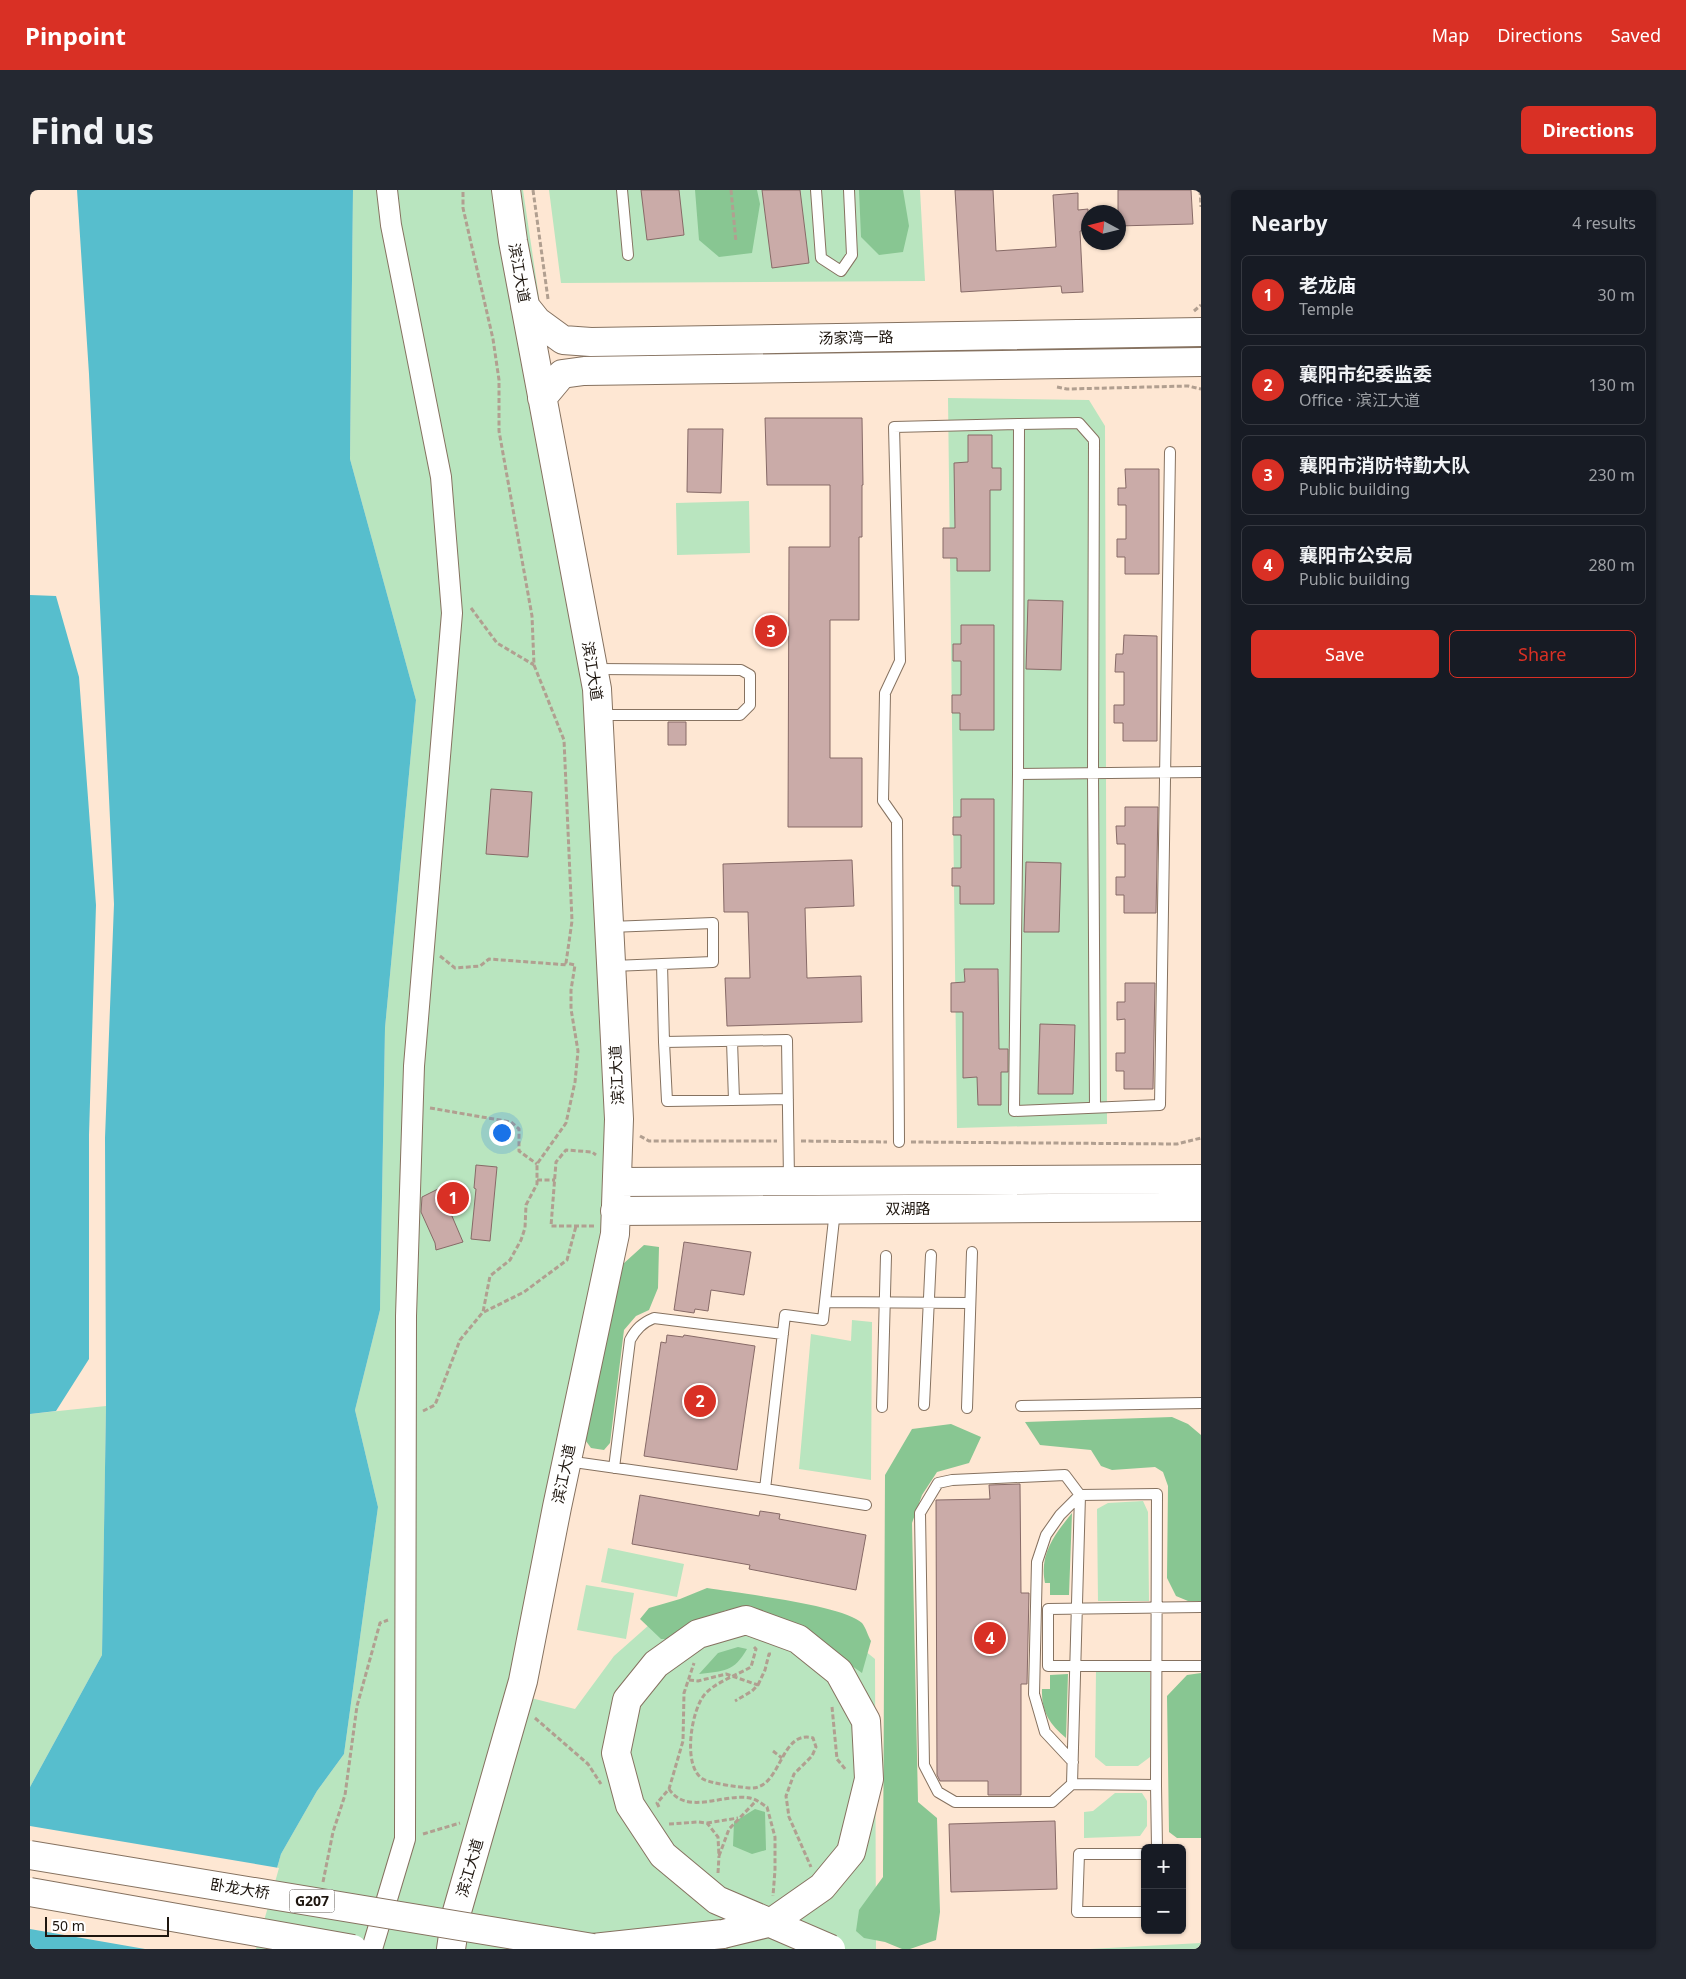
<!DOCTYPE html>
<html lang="en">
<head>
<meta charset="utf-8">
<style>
	body { margin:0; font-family:"Noto Sans","Noto Sans SC",sans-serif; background:#242831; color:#f1f3f6 }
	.controls { position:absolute; right:15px; bottom:15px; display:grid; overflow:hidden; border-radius:8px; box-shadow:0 1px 4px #0004 }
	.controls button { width:45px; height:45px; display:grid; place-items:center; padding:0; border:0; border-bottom:1px solid #363941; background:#171b24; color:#f1f3f6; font:25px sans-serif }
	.compass { position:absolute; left:1051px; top:15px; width:45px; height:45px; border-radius:50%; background:#171b24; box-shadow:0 1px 4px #0004; rotate:277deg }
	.scale { position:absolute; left:15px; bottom:12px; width:124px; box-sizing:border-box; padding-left:5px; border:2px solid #1e160f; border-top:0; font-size:14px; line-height:18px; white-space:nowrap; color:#1e160f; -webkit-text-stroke:4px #fff; paint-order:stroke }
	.you { position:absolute; left:471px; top:942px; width:18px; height:18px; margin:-12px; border:4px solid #fff; border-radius:50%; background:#1a73e8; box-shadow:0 0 0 8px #1a73e833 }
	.badge { display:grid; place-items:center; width:32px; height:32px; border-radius:50%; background:#d93025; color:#fff; font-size:16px; font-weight:700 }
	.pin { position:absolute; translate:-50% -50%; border:2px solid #fff; box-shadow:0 1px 5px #0006 }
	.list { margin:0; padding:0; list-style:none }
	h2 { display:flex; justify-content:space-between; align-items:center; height:65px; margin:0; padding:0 20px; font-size:21px }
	h2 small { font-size:16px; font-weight:400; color:#9ea1a6 }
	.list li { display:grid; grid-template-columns:32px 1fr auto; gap:15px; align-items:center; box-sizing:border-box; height:80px; margin:0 10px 10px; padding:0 10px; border:1px solid #363941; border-radius:8px }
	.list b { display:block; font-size:19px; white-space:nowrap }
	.list p { margin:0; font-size:16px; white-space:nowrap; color:#9ea1a6 }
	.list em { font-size:16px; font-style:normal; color:#9ea1a6 }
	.actions { display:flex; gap:10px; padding:15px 20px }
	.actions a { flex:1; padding:11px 0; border:1px solid #d93025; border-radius:8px; text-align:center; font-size:18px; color:#d93025 }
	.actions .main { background:#d93025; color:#fff }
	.map { position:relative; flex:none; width:1171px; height:1759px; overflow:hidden; border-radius:8px }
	header { display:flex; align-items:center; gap:30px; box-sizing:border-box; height:70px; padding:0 25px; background:#d93025; color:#fff }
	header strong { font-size:24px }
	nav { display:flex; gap:28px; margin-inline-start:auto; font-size:18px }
	.intro { display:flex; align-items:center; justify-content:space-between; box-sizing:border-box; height:120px; padding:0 30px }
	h1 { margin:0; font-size:35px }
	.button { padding:12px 22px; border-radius:8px; background:#d93025; color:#fff; font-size:18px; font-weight:700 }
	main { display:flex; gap:30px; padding:0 30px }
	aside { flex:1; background:#171b24; border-radius:8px; box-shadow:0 1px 4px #0004 }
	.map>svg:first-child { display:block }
</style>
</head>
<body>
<header>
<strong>Pinpoint</strong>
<nav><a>Map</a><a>Directions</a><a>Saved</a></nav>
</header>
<div class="intro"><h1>Find us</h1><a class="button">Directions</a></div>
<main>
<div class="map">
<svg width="1171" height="1759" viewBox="0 0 1171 1759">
	<rect width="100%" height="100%" fill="#fee7d3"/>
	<!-- green -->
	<path fill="#b9e5bf" d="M323,0H493L567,499L585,1021L489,1505L545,1519L584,1466L628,1427L699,1401L793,1427L845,1469L846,1759H224L251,1664L287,1601L314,1564L348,1317L325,1220L350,1120L355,838L386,510L320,269Z
		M519,0H890L895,91L531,93Z
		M918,208L1059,210L1075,236L1077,934L927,938Z
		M719,311L720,363L647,365L646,313Z
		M822,1130L842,1132L841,1290L769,1279L781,1144L821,1151Z
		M76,1216L72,1465L0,1597V1224Z
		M1113,1311L1118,1322L1119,1411H1068L1067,1319L1078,1313Z
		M578,1358L654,1374L647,1407L571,1392Z
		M556,1395L604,1403L596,1449L547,1440Z
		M1120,1480V1567L1108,1576H1076L1065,1567L1066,1481Z
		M1085,1603H1112L1117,1611V1636L1110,1646L1054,1648V1622L1063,1621Z
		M1171,1753V1759H1060Z"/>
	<!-- forest -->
	<path fill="#88c692" d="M665,0H727L730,14L722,63L689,67L669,50Z
		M829,0H873L879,36L873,62L849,65L831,47Z
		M614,1055L629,1057L628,1098L619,1120L606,1126L594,1140L580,1253L574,1260L561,1258L553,1247L593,1074Z
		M1142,1227L1158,1234L1171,1245V1411H1158L1146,1406L1137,1388L1138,1296L1133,1282L1125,1277L1082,1280L1071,1276L1061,1260L1010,1255L995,1232Z
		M921,1234L951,1247L939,1273L907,1282L892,1305L882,1333L888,1612L907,1628L910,1722L906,1750L880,1759H872L855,1752L834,1748L826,1741L829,1720L853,1687L855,1285L882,1239Z
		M1042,1323L1039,1405H1020V1393H1015C1009,1364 1025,1344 1042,1323Z
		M677,1398C707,1403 814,1415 832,1433C836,1438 838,1446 841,1451L832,1483L805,1464L738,1426L696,1420L665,1433L644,1449H631L610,1429L619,1418L650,1409Z
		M708,1457L717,1459C704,1482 694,1481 669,1484L688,1463Z
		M1171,1483V1648H1147L1139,1642L1137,1506L1157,1485Z
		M1038,1484L1036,1548C1019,1534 1011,1521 1012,1499H1020V1485Z
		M725,1619L735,1622L736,1660L722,1664L703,1656L704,1632Z"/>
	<!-- water -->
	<path fill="#57becd" d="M47,0H323L320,269L386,510L355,838L350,1120L325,1220L348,1317L314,1564L287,1601L251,1664L224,1759H0V1597L72,1465L76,1216L75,948L84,714L59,184Z
		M0,405L26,406L49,487L66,715L59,945V1169L26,1221L0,1224Z"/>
	<!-- pier -->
	<path fill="#fee7d3" d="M0,1636L249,1678L226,1759H115L0,1739Z"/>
	<!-- building -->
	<path fill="#caaba8" stroke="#876a67" d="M611,0H649L654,45L617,50Z
		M732,0H770L779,73L742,78Z
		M925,0H963L966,61L1026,57L1023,5L1048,3V20L1058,19V40L1050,41L1053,102L1032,103L1031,96L931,102Z
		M1088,0H1161L1163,34L1088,36Z
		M735,228H832L833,295H832V347H829V430H800V568H832V637H758L759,357H800V295H737Z
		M658,239H693L691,303L657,302Z
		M938,245H962V278H971V300H960V381H927V368H913V338H925L924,273L938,272Z
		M1095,279H1129V384H1095V367H1087V349H1096V315H1088V298H1096Z
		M998,410L1033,411L1031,480L996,479Z
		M931,435H964V540H930V523H922V505H931V471H923V454H931Z
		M1094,445L1127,446V551H1093V533H1084V515H1094V482H1085L1086,464H1093Z
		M638,532H656V555H638Z
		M461,599L502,602L498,667L456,664Z
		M931,609H964V714H930V696H922V678H931V645H923V627H931Z
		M1095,617H1128L1126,723H1094V705H1086V687H1095V654H1087L1086,636H1095Z
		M822,670L824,716L775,718L777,788L831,786L832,832L697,836L695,788H720L718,722H694L693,674Z
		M996,672L1031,673L1029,742H994Z
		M934,779H968L969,859H978V882H971V915H948L947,887L933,888V822H921V793L935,792Z
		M1095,793H1125L1123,899H1094V881H1086V863H1095V829L1087,830V812H1095Z
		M1010,834L1045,835L1043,904H1008Z
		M446,975L467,977L460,1051L441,1049L446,999L444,998Z
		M410,998L433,1052L406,1060L405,1053L391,1022L392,1007Z
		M654,1052L721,1062L714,1105L681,1100L678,1121L665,1119L664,1123L644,1120Z
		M637,1145L653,1147L654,1145L725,1156L707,1280L614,1266L631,1152L636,1153Z
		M990,1294L991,1403H999L997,1494H991V1605H958V1591H910L907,1585L906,1310L960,1309L959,1295Z
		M610,1305L729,1326L730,1321L750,1324L749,1329L836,1345L826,1400L719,1379L720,1375L602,1354Z
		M1025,1631L1027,1699L921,1702L919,1634Z"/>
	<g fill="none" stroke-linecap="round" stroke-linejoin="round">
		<defs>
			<path id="lane" d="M592,0L598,65
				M786,0L791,68L811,81L822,65L819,0
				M566,479L711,480L720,485V515L710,525H569
				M988,584L1171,582
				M580,737L683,733V772L632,774L634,852L757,850L759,990
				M583,776L632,774
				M702,851L704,910
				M634,852L637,911L758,909
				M1065,918L1063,583L1064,250L1049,233L989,234L988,584L984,921L1130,915L1140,262
				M869,952L867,631L853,611L855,503L870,471L864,237L989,234
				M795,1112L940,1113
				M894,1215L901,1065
				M991,1216L1171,1213
				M852,1217L856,1066
				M937,1218L942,1062
				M537,1271L735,1299L755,1125L793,1130L805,1020
				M584,1278L600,1150C606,1139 612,1133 624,1128L753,1144
				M735,1299L836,1315
				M1127,1304L1126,1595L1042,1594L1050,1305Z
				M1171,1417L1018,1419V1476H1171
				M1042,1594L1022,1612H925L908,1602L894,1575L890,1323L908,1293L922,1290L1035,1285L1050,1305L1030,1325L1016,1345L1007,1372L1004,1504L1015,1542L1043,1572
				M1126,1595L1127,1658
				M1115,1664H1049L1047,1722H1115"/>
			<path id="street" d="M342,1759L375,1649L376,1126L384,876L422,423L411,287L361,35L357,0"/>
			<path id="secondary" d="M495,116L507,131L533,150L561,152L1171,142
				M512,208L532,184L554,181L1171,172
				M587,992L1171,989
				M585,1021L1171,1017
				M421,1759L426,1725L493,1491L527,1317L585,1044L589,929L567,499L483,51L476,0"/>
			<path id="highway" d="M563,1758L693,1744"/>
		</defs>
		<!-- lane casing -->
		<use href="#lane" stroke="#867260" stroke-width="12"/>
		<!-- street casing -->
		<use href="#street" stroke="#867260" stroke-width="22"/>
		<!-- secondary casing -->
		<use href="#secondary" stroke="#867260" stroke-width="30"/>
		<!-- highway casing -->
		<use href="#highway" stroke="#867260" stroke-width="30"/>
		<!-- path -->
		<path stroke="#b19f90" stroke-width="3" stroke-dasharray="5 2.5" stroke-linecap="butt" d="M503,0L518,109
			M701,0L706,52
			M1170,0L1171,17
			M1164,121L1171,115
			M1027,197L1037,199L1158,196L1171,199
			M441,418L467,453L504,475
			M410,766L425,778L450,776L459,769L538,775
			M400,918L481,932L489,939V961L507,974
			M610,946L619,951H747
			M771,951L857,952
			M881,952L1147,954L1171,948
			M507,990H525
			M564,1036H521L526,972L536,960L562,962L566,965
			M454,1122L494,1102L537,1070L546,1036
			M393,1221L405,1215L430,1150L453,1122L460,1086L480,1070L491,1050L495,1038L496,1015L507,994V974L536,933L545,892L548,861L541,819V800L545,775L536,773L542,731L534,550L504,475L502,426L469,241V190L463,149L433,18V0
			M724,1457L726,1459L721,1477C707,1485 686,1492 675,1504C661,1520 652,1577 673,1589C682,1594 709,1597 719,1598C752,1601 749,1539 783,1548L786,1557L782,1566L764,1584L756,1606L759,1627L781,1677
			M659,1490L668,1491L696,1484L728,1495L722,1501L705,1511
			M728,1495L735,1480L739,1464H743
			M802,1517L807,1569L816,1580
			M505,1528L558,1574L571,1594
			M743,1561L752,1568
			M639,1599C657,1626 693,1603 720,1608C726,1609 732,1614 737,1617L745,1647V1680L743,1706
			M629,1617L627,1613L639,1599L653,1551L654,1503L664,1473
			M677,1633L708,1628
			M639,1634L668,1632L677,1633L688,1647L689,1666L699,1639L726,1611
			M393,1644L430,1633
			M688,1683L689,1666
			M293,1692L303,1642L315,1605L327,1516L350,1433L358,1430"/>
		<!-- lane -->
		<use href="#lane" stroke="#fff" stroke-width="10"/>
		<!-- street -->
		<use href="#street" stroke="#fff" stroke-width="20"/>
		<!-- secondary -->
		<use href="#secondary" stroke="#fff" stroke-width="28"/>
		<!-- highway -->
		<use href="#highway" stroke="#fff" stroke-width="28"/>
		<defs>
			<path id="highway-bridge" d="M0,1665L563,1758
				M0,1702L323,1759
				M693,1744L742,1732L792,1697L821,1662L839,1589L836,1531L809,1482L768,1449L716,1430L668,1444L626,1474L597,1510L586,1563L600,1615L633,1665L687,1710L801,1759"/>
		</defs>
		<!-- highway-bridge casing -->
		<use href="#highway-bridge" stroke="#867260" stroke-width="30" stroke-linecap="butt"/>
		<!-- highway-bridge -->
		<use href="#highway-bridge" stroke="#fff" stroke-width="28"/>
	</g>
	<g text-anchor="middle" stroke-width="4" stroke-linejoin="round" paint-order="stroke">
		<!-- shield labels -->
		<rect fill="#fff" stroke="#625c57" stroke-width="1" x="259.5" y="1699.5" width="45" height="23" rx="4"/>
		<g font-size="14" font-weight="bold" fill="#1e160f">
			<text x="282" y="1716">G207</text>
		</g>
		<!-- street labels -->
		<g font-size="15" fill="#1e160f" stroke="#fff">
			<text transform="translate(489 83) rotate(80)" y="5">滨江大道</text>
			<text transform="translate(826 148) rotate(-1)" y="5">汤家湾一路</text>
			<text transform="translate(562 481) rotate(81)" y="5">滨江大道</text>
			<text transform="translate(587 885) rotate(-93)" y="5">滨江大道</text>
			<text x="878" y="1024">双湖路</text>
			<text transform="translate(534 1284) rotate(-78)" y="5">滨江大道</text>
			<text transform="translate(440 1678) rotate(-74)" y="5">滨江大道</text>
			<text transform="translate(210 1699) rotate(9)" y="5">卧龙大桥</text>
		</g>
	</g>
</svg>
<div class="controls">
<button>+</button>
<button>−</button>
</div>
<svg class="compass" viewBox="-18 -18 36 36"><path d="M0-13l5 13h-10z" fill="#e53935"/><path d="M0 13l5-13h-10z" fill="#9ea1a6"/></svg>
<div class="scale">50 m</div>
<div class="you"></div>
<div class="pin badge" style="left:423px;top:1008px">1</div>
<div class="pin badge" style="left:670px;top:1211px">2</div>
<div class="pin badge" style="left:741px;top:441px">3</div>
<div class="pin badge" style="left:960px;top:1448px">4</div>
</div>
<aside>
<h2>Nearby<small>4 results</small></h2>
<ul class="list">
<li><span class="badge">1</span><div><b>老龙庙</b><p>Temple</p></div><em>30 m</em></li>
<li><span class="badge">2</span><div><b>襄阳市纪委监委</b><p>Office · 滨江大道</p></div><em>130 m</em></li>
<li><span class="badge">3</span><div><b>襄阳市消防特勤大队</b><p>Public building</p></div><em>230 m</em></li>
<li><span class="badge">4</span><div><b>襄阳市公安局</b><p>Public building</p></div><em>280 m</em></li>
</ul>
<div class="actions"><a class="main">Save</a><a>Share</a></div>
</aside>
</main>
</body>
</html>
